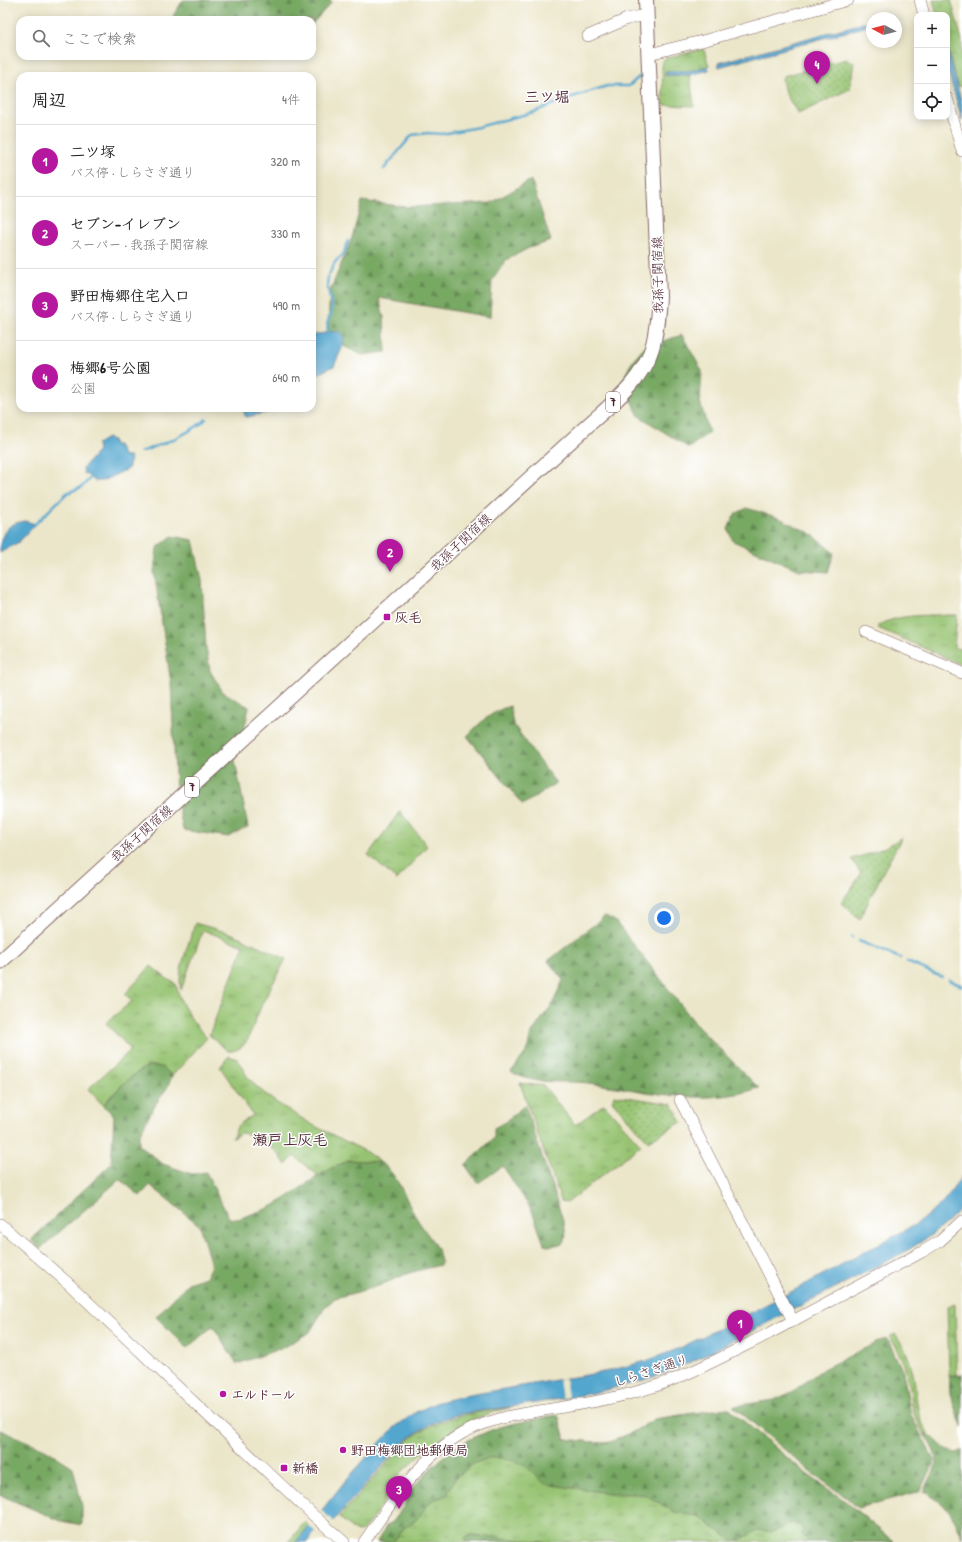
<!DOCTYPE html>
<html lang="ja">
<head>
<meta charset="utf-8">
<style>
	body { margin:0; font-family:"Patrick Hand","Klee One",sans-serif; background:#f2f2f2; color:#202124 }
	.controls { position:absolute; right:12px; top:12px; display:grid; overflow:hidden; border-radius:8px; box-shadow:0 2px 10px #0003 }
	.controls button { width:36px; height:36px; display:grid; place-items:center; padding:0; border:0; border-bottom:1px solid #e0e0e0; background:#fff; color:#202124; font:20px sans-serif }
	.compass { position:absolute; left:866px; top:12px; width:36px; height:36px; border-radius:50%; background:#fff; box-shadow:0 2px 10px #0003; rotate:277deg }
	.you { position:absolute; left:664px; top:918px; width:14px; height:14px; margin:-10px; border:3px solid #fff; border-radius:50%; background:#1a73e8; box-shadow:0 0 0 6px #1a73e833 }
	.badge { display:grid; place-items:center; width:26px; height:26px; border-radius:50%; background:#b5179e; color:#fff; font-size:13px; font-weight:700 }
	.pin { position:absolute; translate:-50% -33px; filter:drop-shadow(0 1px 2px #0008) }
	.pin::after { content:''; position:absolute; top:21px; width:14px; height:12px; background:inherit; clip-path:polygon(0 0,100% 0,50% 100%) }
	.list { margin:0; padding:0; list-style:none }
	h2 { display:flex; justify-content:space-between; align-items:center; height:52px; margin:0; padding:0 16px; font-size:17px }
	h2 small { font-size:13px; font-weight:400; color:#757577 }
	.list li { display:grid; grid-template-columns:26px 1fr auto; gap:12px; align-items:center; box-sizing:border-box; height:72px; padding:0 16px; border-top:1px solid #e0e0e0 }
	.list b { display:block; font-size:15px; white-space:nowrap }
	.list p { margin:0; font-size:13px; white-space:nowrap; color:#757577 }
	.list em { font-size:13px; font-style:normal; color:#757577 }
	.icon { flex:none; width:22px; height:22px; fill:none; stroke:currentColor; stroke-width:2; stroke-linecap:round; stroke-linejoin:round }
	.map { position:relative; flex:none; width:962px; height:1542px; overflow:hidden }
	.search { position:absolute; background:#fff; box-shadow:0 2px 10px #0003; left:16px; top:16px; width:300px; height:44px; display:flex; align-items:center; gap:10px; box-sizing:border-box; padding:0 14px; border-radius:12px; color:#757577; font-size:15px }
	.panel { position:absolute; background:#fff; box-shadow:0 2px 10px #0003; left:16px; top:72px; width:300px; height:340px; border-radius:12px }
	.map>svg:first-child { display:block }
</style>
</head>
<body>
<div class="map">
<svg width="962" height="1542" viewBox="0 0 962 1542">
	<defs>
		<pattern id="grass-tufts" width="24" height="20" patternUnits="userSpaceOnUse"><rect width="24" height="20" fill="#96c371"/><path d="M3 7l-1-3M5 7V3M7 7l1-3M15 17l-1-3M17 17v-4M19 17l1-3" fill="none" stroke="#7c9e5d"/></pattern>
		<pattern id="forest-firs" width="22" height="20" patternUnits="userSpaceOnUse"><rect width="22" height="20" fill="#78a963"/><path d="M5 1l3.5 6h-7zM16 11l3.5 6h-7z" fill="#648952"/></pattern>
		<pattern id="park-dots" width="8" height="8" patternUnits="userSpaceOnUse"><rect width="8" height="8" fill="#96c371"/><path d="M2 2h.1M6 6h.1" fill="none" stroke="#7c9e5d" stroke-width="1.8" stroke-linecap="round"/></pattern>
	</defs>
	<rect width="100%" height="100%" fill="#fff"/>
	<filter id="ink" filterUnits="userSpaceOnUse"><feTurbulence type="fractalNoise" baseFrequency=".025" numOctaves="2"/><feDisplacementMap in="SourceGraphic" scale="8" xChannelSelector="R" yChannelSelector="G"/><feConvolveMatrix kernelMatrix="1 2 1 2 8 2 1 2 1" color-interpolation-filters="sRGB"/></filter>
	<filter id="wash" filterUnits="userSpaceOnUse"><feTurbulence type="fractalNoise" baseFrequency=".012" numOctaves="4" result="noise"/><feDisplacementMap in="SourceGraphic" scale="16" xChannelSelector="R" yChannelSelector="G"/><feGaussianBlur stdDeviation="0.9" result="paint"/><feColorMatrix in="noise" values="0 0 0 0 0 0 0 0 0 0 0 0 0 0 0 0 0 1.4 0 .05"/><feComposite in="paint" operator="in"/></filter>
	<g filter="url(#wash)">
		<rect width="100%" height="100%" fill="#ebe6c9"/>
		<!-- grass -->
		<path fill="url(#grass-tufts)" stroke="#70714e" d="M933,0H951L962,40V86L958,87L947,49V15H937Z
			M702,49L704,50L709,66L689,71H666V75H690L694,106L663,105L662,63L664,59Z
			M931,615H957L954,648L962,649V665L878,628V625C897,616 911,616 931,615Z
			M400,811L427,846L397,880L368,855Z
			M195,923L233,934L286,959L262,1004L248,1039C244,1046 237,1052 228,1051L209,1035L244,946L203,930L181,990C176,972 190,941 195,923Z
			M151,966L166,978L176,984C180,1005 193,1023 207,1038L172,1076C168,1071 162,1067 156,1066C139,1064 114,1093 103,1105L88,1089L131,1050L106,1023L132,1001L125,994Z
			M229,1056L237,1059L247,1076L257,1087L274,1101L311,1124L365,1151L380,1162L350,1160L332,1168L319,1176L294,1156L286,1165L279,1155L273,1149L247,1134L241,1133L232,1138L238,1125L253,1115L220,1067Z
			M520,1083L544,1086L575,1125L604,1104L641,1145L567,1203L561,1201Z
			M955,1304L957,1375L949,1377L947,1307Z
			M895,1334C904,1345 910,1359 913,1373C918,1396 914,1416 930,1435L923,1433L913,1412L910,1388L904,1364L892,1340L889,1337Z
			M514,1407C472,1416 447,1431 416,1459C406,1469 399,1472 391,1485C388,1489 387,1495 385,1499C379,1510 370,1523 362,1531L358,1532L355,1531L339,1517L401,1447C432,1416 473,1413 514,1407Z
			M728,1408L808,1475L845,1501L894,1542H377L387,1525L393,1522L405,1505L410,1492L429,1470L453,1449L466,1441L494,1429L511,1424L558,1415L565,1439L603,1443L611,1442L633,1432L655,1419Z
			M305,1522L309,1526L296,1542H288Z"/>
		<!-- forest -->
		<path fill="url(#forest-firs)" stroke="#616447" d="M183,0H331V3L312,24V20H177L173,16Z
			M531,180L551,241L529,248L506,260L492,281L490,317L379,298L384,317L386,352L362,355L327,338L330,291L352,238L362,201L406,207L491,203Z
			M682,335L702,371L700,402L709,432L689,448L639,416L622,382L632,361L644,347Z
			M747,508L779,518L812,534L834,553L828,572L799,570L733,541L728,529L735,514Z
			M172,536L193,540L202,580L206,647L210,671L223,692L249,707L241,745L235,760L248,827L228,837L183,830L176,796L171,683L154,571L157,548Z
			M510,706L513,724L527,743L535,756L556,783L524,804H522L467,736C480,723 492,711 510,706Z
			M605,916L615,921L699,1028L759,1088C702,1108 645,1090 588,1083C562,1080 535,1086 511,1072L527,1051L531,1034L553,1003L563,980L548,961Z
			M149,1066L162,1067L172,1076L167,1088L155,1105L139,1135V1145L163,1164L192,1174L206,1172L229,1218L238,1219L269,1208L285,1199L316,1177L332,1168L350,1160L380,1162C400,1175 406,1203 419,1222C427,1235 440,1247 441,1263L440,1265L409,1273L376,1287L335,1298L325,1307L310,1332L282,1348L237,1364L213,1326L187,1348L156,1317L188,1283L206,1277L211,1265L199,1225L150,1185L140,1196L120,1179L40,1249L31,1240L111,1164L114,1116L103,1105C117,1090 130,1075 149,1066Z
			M525,1105L563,1220C565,1227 568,1237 563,1244L547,1246L544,1244L532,1211L503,1166L478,1183L465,1165L494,1138V1128L505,1122Z
			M886,1338L889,1342L903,1372L911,1415L934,1460L933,1465L921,1491L858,1508L847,1498L812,1473L733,1406L774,1400L792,1392L823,1369Z
			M962,1374V1427L950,1394L949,1377Z
			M728,1408L808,1475L845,1501L894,1542H809L802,1534L803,1529L795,1522L773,1532L758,1530L736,1542L714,1528L701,1517L674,1512L644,1494H614L545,1484L525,1465L504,1458H489L473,1464L456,1477L447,1495L431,1501L416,1520L406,1526L393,1542H377L387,1525L393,1522L405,1505L410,1492L429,1470L453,1449L466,1441L494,1429L511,1424L558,1415L565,1439L603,1443L611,1442L633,1432L655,1419Z
			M0,1430L45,1449L73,1467L82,1506V1525L61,1521L0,1495Z
			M923,1433C938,1436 941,1452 957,1453L962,1450V1538C954,1514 947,1504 924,1492C937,1463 943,1462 923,1433Z
			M471,1535L543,1542H466L465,1538Z"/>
		<!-- park -->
		<path fill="url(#park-dots)" stroke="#70714e" d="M846,59L854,62L850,89L798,114L785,93L782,80L783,76Z
			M902,837L882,874L860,919L841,903L861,874L852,859C869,854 887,848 902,837Z
			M614,1095L672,1104L682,1122L648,1141L612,1101Z"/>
		<!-- water -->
		<path fill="#52a6ce" stroke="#4e627c" d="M870,21L871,25L719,67L718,63Z
			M947,49L962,103V120L947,67Z
			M708,66L709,70L690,75H665L666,71H689Z
			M337,331L340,332L344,337L343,346L334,366L312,377V335Z
			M243,408H280L274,411L247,417L245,416Z
			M107,438L113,440L114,445H118L124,457H130L131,459L128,469L102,481H95L84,473L83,468L98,451L97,444Z
			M25,521L36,524L19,542L0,553C0,535 6,523 25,521Z
			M962,1176V1207C944,1228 926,1239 903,1253L691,1362C672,1370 653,1378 633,1383C577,1399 518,1405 461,1414C437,1419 417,1430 399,1447L333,1521L315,1532L307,1542H296L346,1480L386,1436L395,1427L416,1412L438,1402L463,1396L609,1371L646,1361L680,1348L789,1293L918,1223L940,1205L950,1193Z"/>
		<!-- pier -->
		<path fill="#ebe6c9" d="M565,1378L568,1397L562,1398L559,1379Z
			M320,1509L334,1522L317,1533L308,1525Z"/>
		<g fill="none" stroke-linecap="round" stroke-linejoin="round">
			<!-- stream -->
			<path stroke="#52a6ce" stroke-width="2.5" d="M384,169L412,135L428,133L442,134L478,127L534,112L566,99L607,86H629L640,76
				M328,335L327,323L331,314L332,309L327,284L328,277L335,262L343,255L348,241
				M141,452C162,444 190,434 206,419
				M34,525L67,493L82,487L92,476
				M851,937H852
				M859,941L900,958
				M907,962L942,977
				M949,980L962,986"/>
		</g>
	</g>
	<g filter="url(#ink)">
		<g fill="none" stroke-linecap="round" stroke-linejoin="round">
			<defs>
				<path id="tertiary" d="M920,0L924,15
					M588,36L627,19L646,15
					M649,54L706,40L848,0
					M947,98L962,151
					M866,632L962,673
					M680,1100L793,1321
					M0,1224L69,1284L313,1515L344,1542
					M364,1542C390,1505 415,1465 453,1439C486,1417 526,1413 564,1407C602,1401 642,1393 677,1378C709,1365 740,1348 770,1333C821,1306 872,1279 922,1252L940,1241L962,1221"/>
				<path id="primary" d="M0,962L585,428C610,405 642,382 652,348C657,331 658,314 659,296L646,0"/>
			</defs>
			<!-- tertiary casing -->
			<use href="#tertiary" stroke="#826562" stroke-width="12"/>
			<!-- primary casing -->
			<use href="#primary" stroke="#826562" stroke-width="16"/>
			<!-- tertiary -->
			<use href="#tertiary" stroke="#fff" stroke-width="11"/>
			<!-- primary -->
			<use href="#primary" stroke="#fff" stroke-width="14"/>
		</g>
	</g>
	<!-- markers -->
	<g fill="#b5179e" stroke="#fff" stroke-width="1.5">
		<rect x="383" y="613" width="8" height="8" rx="2"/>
		<circle cx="223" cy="1394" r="4"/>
		<circle cx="343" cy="1450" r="4"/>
		<rect x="280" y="1464" width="8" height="8" rx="2"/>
	</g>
	<g text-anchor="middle" stroke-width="3" stroke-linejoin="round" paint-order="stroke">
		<!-- shield labels -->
		<g fill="#fff" stroke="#80626b" stroke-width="1">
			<rect x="606" y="392" width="14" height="20" rx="3"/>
			<rect x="185" y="777" width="14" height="20" rx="3"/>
		</g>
		<g font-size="12" font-weight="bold" fill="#4a1f2b">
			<text x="613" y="406">7</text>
			<text x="192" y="791">7</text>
		</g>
		<!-- street labels -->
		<g font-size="13" fill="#4a1f2b" stroke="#fff">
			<text transform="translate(657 275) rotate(-91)" y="5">我孫子関宿線</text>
			<text transform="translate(460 542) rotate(-43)" y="5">我孫子関宿線</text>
			<text transform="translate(141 833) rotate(-42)" y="5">我孫子関宿線</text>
			<text transform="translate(651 1370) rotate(-18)" y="5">しらさぎ通り</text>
		</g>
		<!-- poi labels -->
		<g font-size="13" font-weight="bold" fill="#4a1f2b" stroke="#fff" text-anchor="start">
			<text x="395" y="622">灰毛</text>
			<text x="231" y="1399">エルドール</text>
			<text x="351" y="1455">野田梅郷団地郵便局</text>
			<text x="292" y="1473">新橋</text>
		</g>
		<!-- quarter labels -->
		<g font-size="15" font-weight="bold" fill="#4a1f2b" stroke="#fff">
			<text x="547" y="102">三ツ堀</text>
			<text x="290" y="1145">瀬戸上灰毛</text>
		</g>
	</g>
</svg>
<div class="controls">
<button>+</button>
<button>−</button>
<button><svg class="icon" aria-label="locate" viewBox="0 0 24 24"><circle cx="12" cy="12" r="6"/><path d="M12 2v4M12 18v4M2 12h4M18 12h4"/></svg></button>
</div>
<svg class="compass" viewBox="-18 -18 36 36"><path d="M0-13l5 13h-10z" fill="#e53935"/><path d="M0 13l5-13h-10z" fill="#757577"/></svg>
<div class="you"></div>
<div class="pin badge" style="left:740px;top:1343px">1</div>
<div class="pin badge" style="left:390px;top:572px">2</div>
<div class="pin badge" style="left:399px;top:1509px">3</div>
<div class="pin badge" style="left:817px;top:84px">4</div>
<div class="search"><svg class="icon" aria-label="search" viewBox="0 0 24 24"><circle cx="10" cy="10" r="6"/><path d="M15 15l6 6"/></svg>ここで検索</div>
<section class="panel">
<h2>周辺<small>4件</small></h2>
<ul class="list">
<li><span class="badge">1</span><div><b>二ツ塚</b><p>バス停 · しらさぎ通り</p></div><em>320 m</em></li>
<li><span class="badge">2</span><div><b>セブン-イレブン</b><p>スーパー · 我孫子関宿線</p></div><em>330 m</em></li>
<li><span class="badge">3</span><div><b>野田梅郷住宅入口</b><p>バス停 · しらさぎ通り</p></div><em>490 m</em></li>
<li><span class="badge">4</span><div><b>梅郷6号公園</b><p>公園</p></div><em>640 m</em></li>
</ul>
</section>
</div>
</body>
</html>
